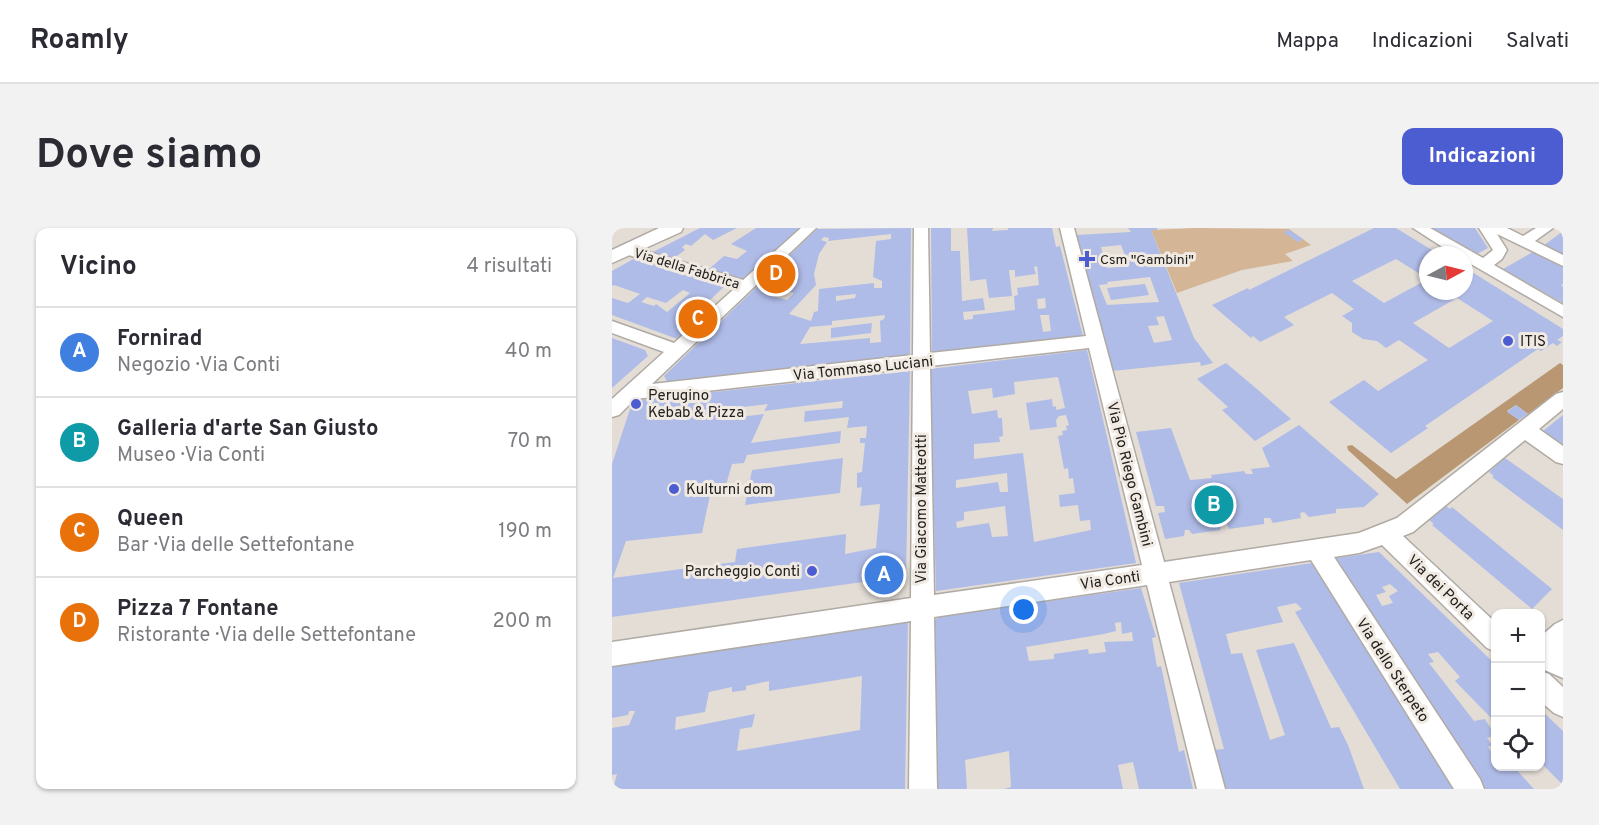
<!DOCTYPE html>
<html lang="it">
<head>
<meta charset="utf-8">
<style>
	body { margin:0; font-family:Overpass,sans-serif; background:#f2f2f3; color:#2b2b33 }
	.controls { position:absolute; right:18px; bottom:18px; display:grid; overflow:hidden; border-radius:12px; box-shadow:0 2px 4px #0004 }
	.controls button { width:54px; height:54px; display:grid; place-items:center; padding:0; border:0; border-bottom:2px solid #e1e1e2; background:#fff; color:#2b2b33; font:30px sans-serif }
	.compass { position:absolute; left:807px; top:18px; width:54px; height:54px; border-radius:50%; background:#fff; box-shadow:0 2px 4px #0004; rotate:83deg }
	.you { position:absolute; left:412px; top:382px; width:21px; height:21px; margin:-15px; border:4px solid #fff; border-radius:50%; background:#1a73e8; box-shadow:0 0 0 9px #1a73e833 }
	.badge { display:grid; place-items:center; width:39px; height:39px; border-radius:50%; background:#4c5cd1; color:#fff; font-size:20px; font-weight:700 }
	.pin { position:absolute; translate:-50% -50%; border:3px solid #fff; box-shadow:0 2px 6px #0006 }
	.list { margin:0; padding:0; list-style:none }
	h2 { display:flex; justify-content:space-between; align-items:center; height:78px; margin:0; padding:0 24px; font-size:26px }
	h2 small { font-size:20px; font-weight:400; color:#7c7c81 }
	.list li { display:grid; grid-template-columns:39px 1fr auto; gap:18px; align-items:center; box-sizing:border-box; height:90px; padding:0 24px; border-top:2px solid #e1e1e2 }
	.list b { display:block; font-size:22px; white-space:nowrap }
	.list p { margin:0; font-size:20px; white-space:nowrap; color:#7c7c81 }
	.list em { font-size:20px; font-style:normal; color:#7c7c81 }
	.icon { flex:none; width:33px; height:33px; fill:none; stroke:currentColor; stroke-width:2; stroke-linecap:round; stroke-linejoin:round }
	.map { position:relative; flex:none; width:951px; height:561px; overflow:hidden; border-radius:12px }
	header { display:flex; align-items:center; gap:36px; box-sizing:border-box; height:84px; padding:0 30px; background:#fff; border-bottom:2px solid #e1e1e2 }
	header strong { font-size:28px }
	nav { display:flex; gap:33px; margin-inline-start:auto; font-size:21px }
	.intro { display:flex; align-items:center; justify-content:space-between; box-sizing:border-box; height:144px; padding:0 36px }
	h1 { margin:0; font-size:42px }
	.button { padding:15px 27px; border-radius:12px; background:#4c5cd1; color:#fff; font-size:21px; font-weight:700 }
	main { display:flex; gap:36px; padding:0 36px }
	aside { flex:1; background:#fff; border-radius:12px; box-shadow:0 2px 4px #0004 }
	.map>svg:first-child { display:block }
</style>
</head>
<body>
<header>
<strong>Roamly</strong>
<nav><a>Mappa</a><a>Indicazioni</a><a>Salvati</a></nav>
</header>
<div class="intro"><h1>Dove siamo</h1><a class="button">Indicazioni</a></div>
<main>
<aside>
<h2>Vicino<small>4 risultati</small></h2>
<ul class="list">
<li><span class="badge" style="background:#3f7fe0">A</span><div><b>Fornirad</b><p>Negozio · Via Conti</p></div><em>40 m</em></li>
<li><span class="badge" style="background:#0f9aa8">B</span><div><b>Galleria d'arte San Giusto</b><p>Museo · Via Conti</p></div><em>70 m</em></li>
<li><span class="badge" style="background:#e8710a">C</span><div><b>Queen</b><p>Bar · Via delle Settefontane</p></div><em>190 m</em></li>
<li><span class="badge" style="background:#e8710a">D</span><div><b>Pizza 7 Fontane</b><p>Ristorante · Via delle Settefontane</p></div><em>200 m</em></li>
</ul>
</aside>
<div class="map">
<svg width="951" height="561" viewBox="0 0 951 561">
	<rect width="100%" height="100%" fill="#e3ddd6"/>
	<!-- green -->
	<path fill="#d4b697" d="M584,0L677,1L699,17L673,26L681,33L630,42L565,65L539,2Z"/>
	<!-- forest -->
	<path fill="#b99773" d="M948,135L951,137V160L916,186L904,177L895,183L907,192L795,276L736,222L735,218L740,217L784,251Z"/>
	<!-- building -->
	<path fill="#b0bce8" fill-rule="evenodd" d="M88,0H125L101,12L93,6L79,18L74,16L70,19L73,22L59,32L37,26Z
		M144,0H188L131,53L96,42L112,28L125,31L135,23L119,16Z
		M299,0L298,127L56,155L52,148L205,1ZM279,6V11L264,13L261,49L270,53V60H262V55L207,61L206,83L202,84L199,93L177,86L204,57L202,46L207,26L215,14L209,12L212,9L217,10L216,13ZM170,62L182,65L175,72L164,69ZM244,66L243,70L224,73V68ZM273,87L272,91L268,93L269,114L258,115V110L188,116L198,99L220,97V93Z
		M319,0H339V23H348L350,73L371,70L373,82L351,84L352,92L361,91V87L403,82L402,68L406,67L405,60L427,57L425,38L422,39L424,46L403,49V42H397L400,68L377,70L374,51L358,53L355,0H381L380,3L396,2V0H440L444,19L448,18L471,108L320,125ZM433,70L434,80L426,81L425,71ZM428,87H437L439,103L431,104Z
		M516,0H545V2H539L582,110L601,135L589,138L588,134L500,143L464,7L519,4ZM509,17L517,38L495,40L489,19ZM538,49L547,74L495,77L487,57L496,56L495,54ZM552,88L560,112L542,115L536,98L547,97L544,89Z
		M762,0H784L828,27H816V51L784,31L740,53L772,75L816,51V63H852V39L951,101V108L945,112L950,114L945,118L941,115L929,123L926,121L813,198L816,200L779,225L717,174L752,152L766,163L816,132L787,112L774,120L765,113L751,111L740,104V95L730,88L742,81L720,65L672,89L682,97L648,114L641,108L639,110L600,77L636,60L637,62ZM845,70L881,93L837,120L801,95Z
		M820,0H863L876,20L865,26Z
		M677,2L691,11L686,14L671,4Z
		M951,3V29L931,18Z
		M921,24L951,39V56L949,57L951,59V75L891,41Z
		M25,29L114,57L84,85L94,88L68,112L0,87V70L16,75L28,66L2,57L0,58V43ZM71,62L78,65L55,84L44,76L42,78L29,74L35,69L54,75Z
		M533,56L537,67L499,72L495,60Z
		M260,95L259,105L219,110V100Z
		M0,110L33,122L36,128L0,160Z
		M475,122L524,335L324,363L318,141ZM446,149L453,180L444,182V178L441,179L440,171L414,175L418,202L445,199L444,192L447,188L454,187L457,197L454,198L455,202L450,203L451,207L446,208L452,241L456,240L457,251L461,250L463,265L447,267L448,279L466,277L468,293L478,292L479,302L422,314L411,225L362,231V216L388,214L387,209L391,208L390,190H386L385,182L360,186L356,163L380,160L381,170L403,166L402,154ZM395,245L396,264H388L386,254L344,260V252ZM393,278L396,308L380,309L377,295L345,300L344,294L352,292V284Z
		M614,135L645,161L679,191L643,213L610,182L616,179L585,151Z
		M298,143L294,348L0,389V236L19,178L27,172ZM231,173L230,180L193,183L192,194L237,189L235,200L255,198L254,210H248V215H253L250,244L245,245V260L250,259L248,278L268,276L264,320L233,326L234,306L125,321L123,334L1,350L14,313L90,305L98,267L123,264L125,256L114,257L120,236L132,235L135,227L228,215L229,203L139,215L152,186L128,189L131,179L156,176L152,183ZM54,181L52,190L42,191L45,183Z
		M904,177L916,186L907,192L895,184Z
		M951,187V217L931,203Z
		M687,197L767,266L752,279L724,281V285L697,289L692,284L688,285L689,290L661,295L658,290H652V296L617,301L615,296L609,297L608,302L580,306L577,302H573L572,308L553,311L546,285L553,284L552,278H544L524,204L559,200L578,252L600,250L599,247L632,243L634,246H641L639,241L658,239L650,220Z
		M231,230L228,265L133,277L140,242Z
		M893,230L951,271V302L880,249L882,248L877,244Z
		M834,278L838,281L840,279L940,361L920,381L820,297L822,296L817,292Z
		M767,324L884,437V495L843,453L848,449L826,424L816,426L822,434L817,435L862,493L873,491L883,507L875,510L880,517L876,519L884,531V538H901L922,561H871L718,331ZM778,356L786,363L777,368L781,375L770,378L764,367L774,364L770,359Z
		M700,335L845,561H788L683,384L690,381L684,375L665,379L671,394L614,406L619,426L630,425L658,512L673,507L644,422L682,415L719,500L727,499L736,517L752,561H612L601,522L612,521L567,355Z
		M529,360L544,409L540,410L545,439L549,438L567,524L572,522L581,561H527L521,534L506,537L511,561H392L399,559L397,523L353,532L355,561H326L323,393L326,389ZM509,394L510,406L520,404L521,413L492,414L494,424L477,426L476,421L442,426V431L417,433L414,419L492,406L504,403L503,395Z
		M296,394L293,561H1L5,546L0,547V500L17,497L23,483H17L16,487L0,490V438ZM250,448L248,502L125,523L128,501L140,499L143,486L63,502L64,489L93,484L97,464L120,459V464L134,462V458L157,453V463Z
		M928,481L951,503V557L928,534Z"/>
	<g fill="none" stroke-linecap="round" stroke-linejoin="round">
		<defs>
			<path id="minor" d="M189,0H204L40,156L301,127L302,0H316L318,125L474,108L448,0H462L552,334L747,305L785,290L944,166L951,164V181L927,201L951,218V236L944,234L913,212L801,304L791,308L884,395V424L875,420L770,317L747,325L722,329L868,551L872,561H842L699,332L557,354L613,561H585L535,357L322,389L325,561H297L299,393L0,438V414L299,370L301,140L23,171L7,187L0,189V171L52,124L0,105V93L62,115L123,60L10,25L8,22L10,19H20L131,52ZM477,120L530,337L322,367L318,138Z
				M801,0H818L871,30L881,22L867,0H895L911,8L924,0H941L923,13L951,27V38L885,6L895,22L890,31L882,37L951,77V89L852,32V27H843Z
				M951,392V450L928,440V409L943,396Z
				M928,443L937,446L951,459V489L942,485L928,473Z"/>
			<path id="major" d="M47,0H71L69,4L0,35V22Z"/>
		</defs>
		<!-- minor casing -->
		<use href="#minor" stroke="#b0aaa4" stroke-width="3"/>
		<!-- major casing -->
		<use href="#major" stroke="#b0aaa4" stroke-width="3"/>
		<!-- minor -->
		<use href="#minor" fill="#fff" fill-rule="evenodd"/>
		<!-- major -->
		<use href="#major" fill="#fff" fill-rule="evenodd"/>
	</g>
	<!-- markers -->
	<g fill="#4c5cd1" stroke="#f1eae3" stroke-width="2">
		<path d="M472 22h6v6h6v6h-6v6h-6v-6h-6v-6h6z"/>
		<circle cx="896" cy="113" r="6"/>
		<circle cx="24" cy="176" r="6"/>
		<circle cx="62" cy="261" r="6"/>
		<circle cx="200" cy="343" r="6"/>
	</g>
	<g text-anchor="middle" stroke-width="6" stroke-linejoin="round" paint-order="stroke">
		<!-- far-poi labels -->
		<g font-size="14" fill="#22201d" stroke="#f1eae3" text-anchor="start">
			<text x="488" y="36">Csm "Gambini"</text>
		</g>
		<!-- far-street labels -->
		<g font-size="14" fill="#22201d" stroke="#f1eae3">
			<text transform="translate(75 40) rotate(17)" y="5">Via della Fabbrica</text>
		</g>
		<!-- poi labels -->
		<g font-size="15" fill="#22201d" stroke="#f1eae3" text-anchor="start">
			<text x="908" y="118">ITIS</text>
			<text x="36" y="172">Perugino<tspan x="36" dy="17">Kebab &amp; Pizza</tspan></text>
			<text x="74" y="266">Kulturni dom</text>
			<text x="188" y="348" text-anchor="end">Parcheggio Conti</text>
		</g>
		<!-- street labels -->
		<g font-size="15" fill="#22201d" stroke="#f1eae3">
			<text transform="translate(251 140) rotate(-6)" y="5">Via Tommaso Luciani</text>
			<text transform="translate(518 246) rotate(76)" y="5">Via Pio Riego Gambini</text>
			<text transform="translate(309 281) rotate(-90)" y="5">Via Giacomo Matteotti</text>
			<text transform="translate(498 352) rotate(-8)" y="5">Via Conti</text>
			<text transform="translate(829 359) rotate(44)" y="5">Via dei Porta</text>
			<text transform="translate(781 442) rotate(57)" y="5">Via dello Sterpeto</text>
		</g>
	</g>
</svg>
<div class="controls">
<button>+</button>
<button>−</button>
<button><svg class="icon" aria-label="locate" viewBox="0 0 24 24"><circle cx="12" cy="12" r="6"/><path d="M12 2v4M12 18v4M2 12h4M18 12h4"/></svg></button>
</div>
<svg class="compass" viewBox="-18 -18 36 36"><path d="M0-13l5 13h-10z" fill="#e53935"/><path d="M0 13l5-13h-10z" fill="#7c7c81"/></svg>
<div class="you"></div>
<div class="pin badge" style="left:272px;top:347px;background:#3f7fe0">A</div>
<div class="pin badge" style="left:602px;top:277px;background:#0f9aa8">B</div>
<div class="pin badge" style="left:86px;top:91px;background:#e8710a">C</div>
<div class="pin badge" style="left:164px;top:46px;background:#e8710a">D</div>
</div>
</main>
</body>
</html>
